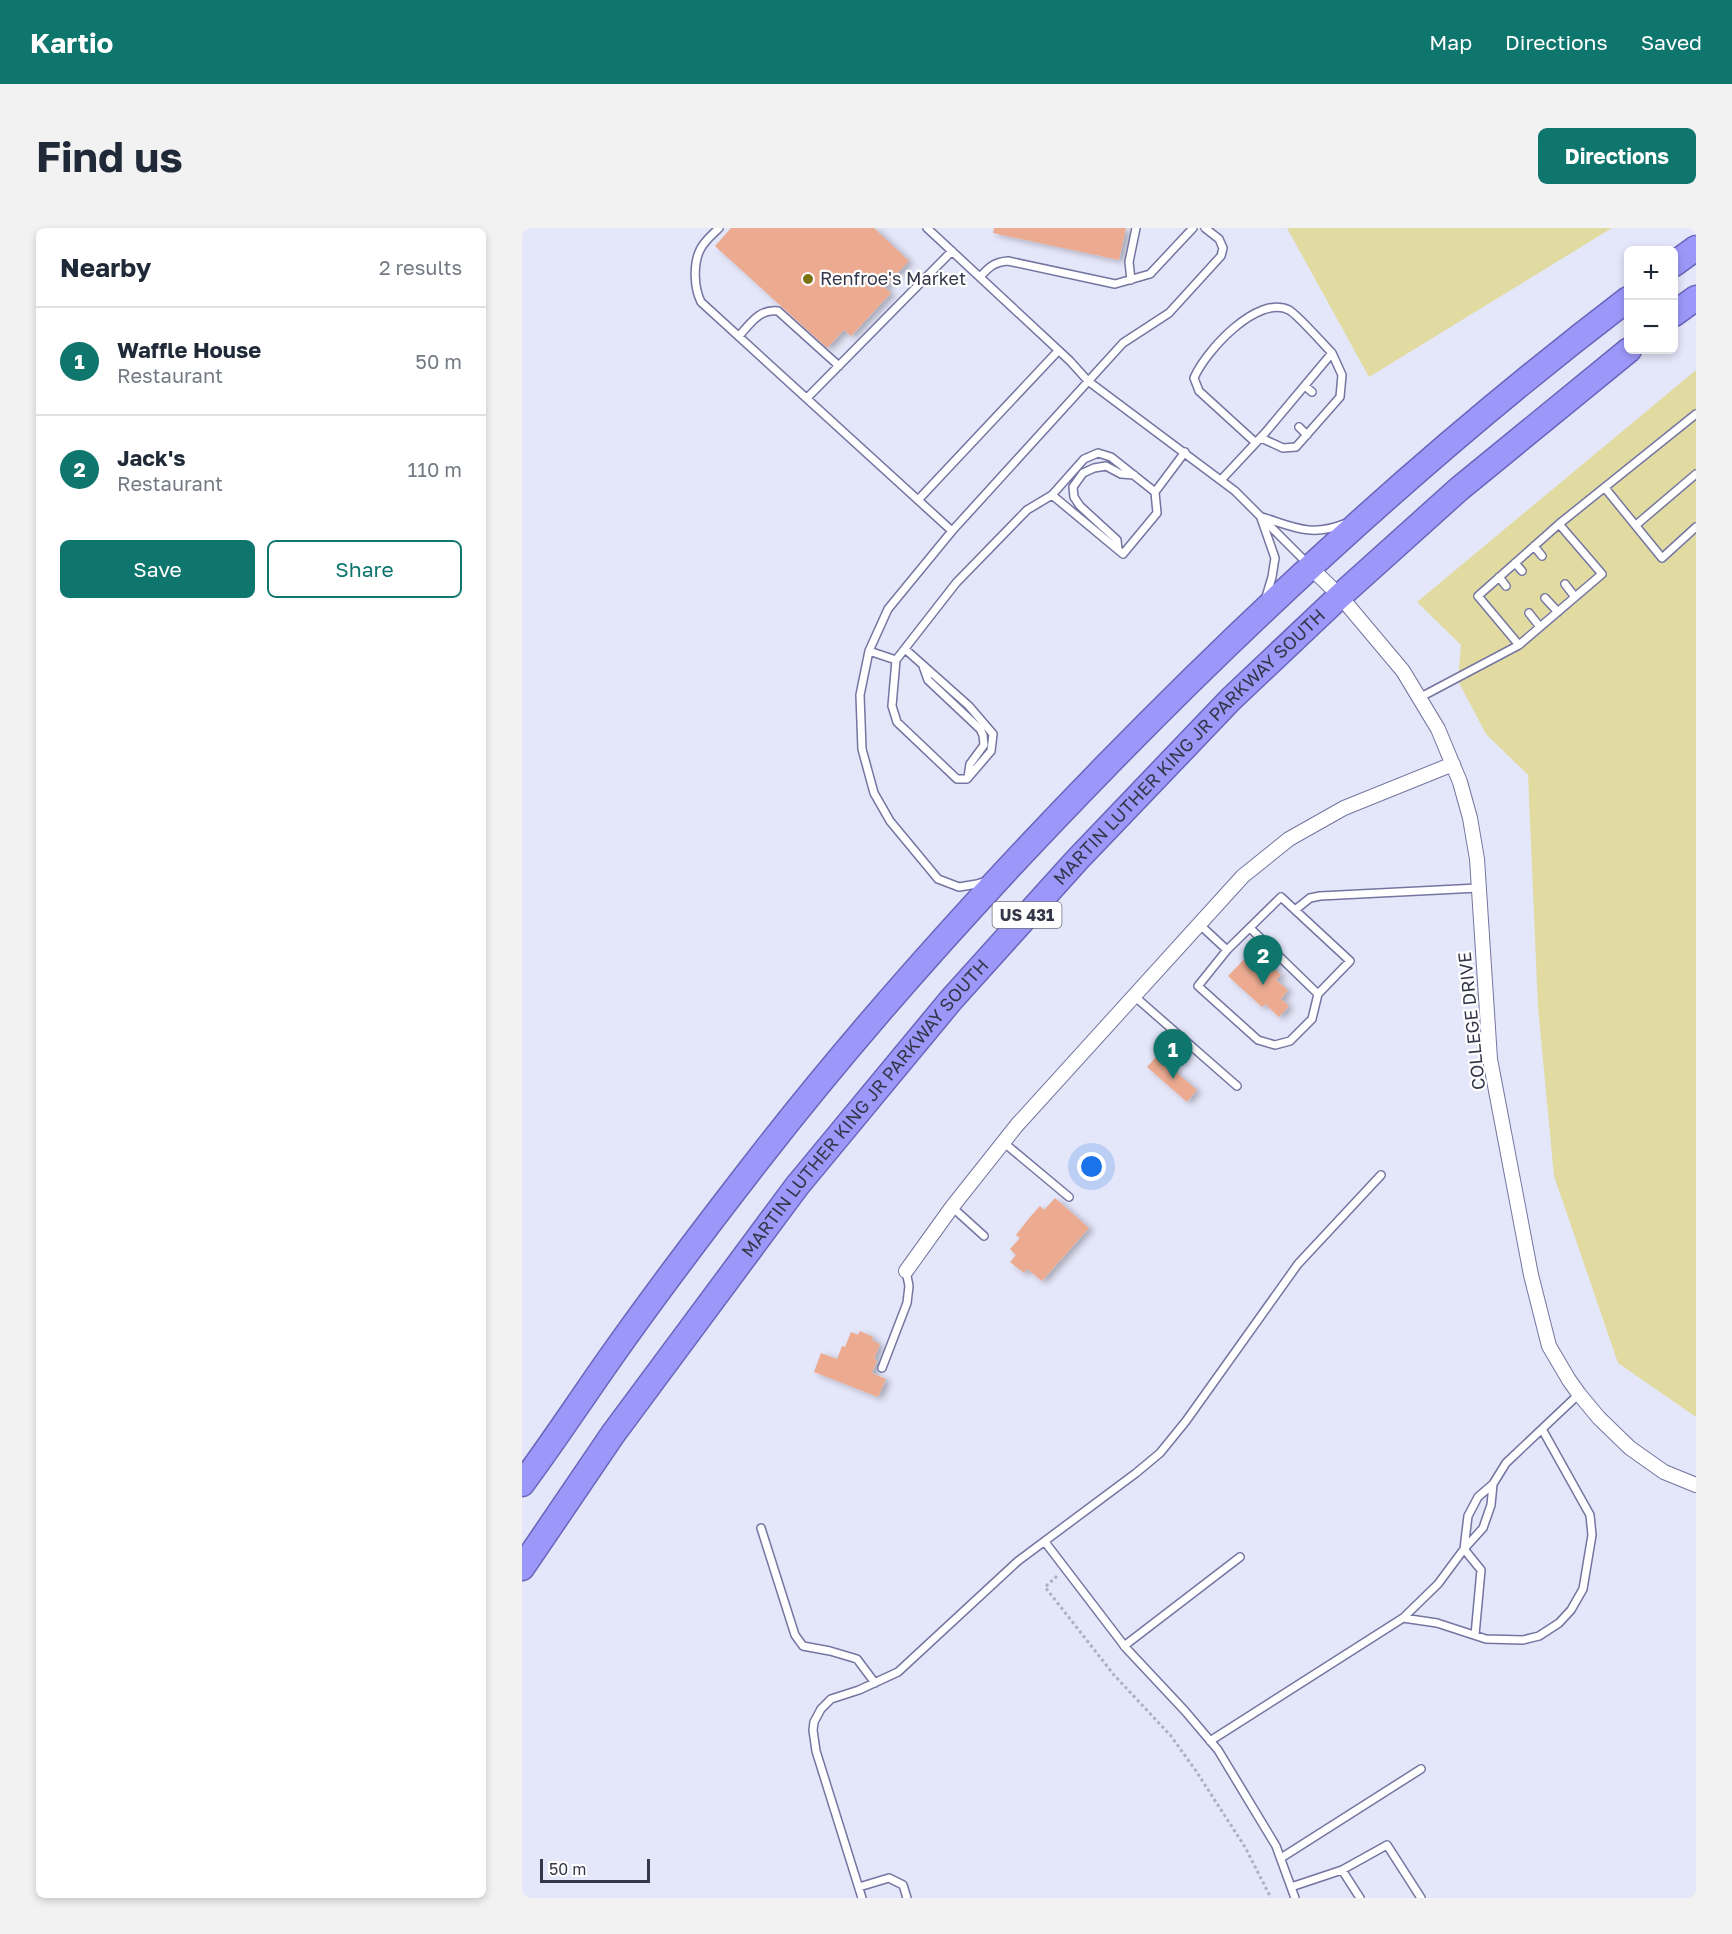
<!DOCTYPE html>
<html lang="en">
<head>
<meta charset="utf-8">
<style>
	body { margin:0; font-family:"Golos Text",sans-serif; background:#f2f2f3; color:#1f2937 }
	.controls { position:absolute; right:18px; top:18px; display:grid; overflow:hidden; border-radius:9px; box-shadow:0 3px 9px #0003 }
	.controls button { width:54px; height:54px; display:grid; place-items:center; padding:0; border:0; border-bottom:2px solid #e0e1e3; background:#fff; color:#1f2937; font:30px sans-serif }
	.scale { position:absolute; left:18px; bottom:15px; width:110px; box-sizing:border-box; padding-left:6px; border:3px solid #353649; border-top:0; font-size:16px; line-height:21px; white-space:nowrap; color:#353649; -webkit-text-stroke:4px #fff; paint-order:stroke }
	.you { position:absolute; left:570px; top:939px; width:21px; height:21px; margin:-15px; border:4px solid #fff; border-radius:50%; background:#1a73e8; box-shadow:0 0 0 9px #1a73e833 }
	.badge { display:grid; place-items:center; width:39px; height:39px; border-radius:50%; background:#0f766e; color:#fff; font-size:20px; font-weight:700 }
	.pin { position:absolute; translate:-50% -50px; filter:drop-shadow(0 2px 3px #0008) }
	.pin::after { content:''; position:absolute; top:32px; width:21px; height:18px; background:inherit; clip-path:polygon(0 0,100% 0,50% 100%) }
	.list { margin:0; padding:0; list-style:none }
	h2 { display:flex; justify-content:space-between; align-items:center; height:78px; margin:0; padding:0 24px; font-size:26px }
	h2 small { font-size:20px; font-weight:400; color:#747a83 }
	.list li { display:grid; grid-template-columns:39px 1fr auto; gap:18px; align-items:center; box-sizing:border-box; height:108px; padding:0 24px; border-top:2px solid #e0e1e3 }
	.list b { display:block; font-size:22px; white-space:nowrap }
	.list p { margin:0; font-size:20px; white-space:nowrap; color:#747a83 }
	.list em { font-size:20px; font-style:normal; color:#747a83 }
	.actions { display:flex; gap:12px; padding:18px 24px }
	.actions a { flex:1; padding:14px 0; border:2px solid #0f766e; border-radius:9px; text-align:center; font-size:21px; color:#0f766e }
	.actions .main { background:#0f766e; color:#fff }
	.map { position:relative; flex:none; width:1174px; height:1670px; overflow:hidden; border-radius:9px }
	header { display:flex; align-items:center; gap:36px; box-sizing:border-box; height:84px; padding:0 30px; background:#0f766e; color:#fff }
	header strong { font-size:28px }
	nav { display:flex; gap:33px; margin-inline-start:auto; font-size:21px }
	.intro { display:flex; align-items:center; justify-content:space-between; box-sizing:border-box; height:144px; padding:0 36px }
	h1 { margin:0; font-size:42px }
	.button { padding:15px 27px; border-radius:9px; background:#0f766e; color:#fff; font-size:21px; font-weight:700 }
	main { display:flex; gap:36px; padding:0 36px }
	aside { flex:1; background:#fff; border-radius:9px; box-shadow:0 3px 9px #0003 }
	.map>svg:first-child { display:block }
</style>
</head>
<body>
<header>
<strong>Kartio</strong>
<nav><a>Map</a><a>Directions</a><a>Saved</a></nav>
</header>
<div class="intro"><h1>Find us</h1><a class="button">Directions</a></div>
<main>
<aside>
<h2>Nearby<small>2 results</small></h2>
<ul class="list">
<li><span class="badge">1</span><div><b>Waffle House</b><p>Restaurant</p></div><em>50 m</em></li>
<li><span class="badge">2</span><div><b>Jack's</b><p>Restaurant</p></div><em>110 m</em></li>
</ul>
<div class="actions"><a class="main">Save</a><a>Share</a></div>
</aside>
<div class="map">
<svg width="1174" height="1670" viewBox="0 0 1174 1670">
	<defs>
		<filter id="shadow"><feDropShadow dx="4.5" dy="2.5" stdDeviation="3" flood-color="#0004"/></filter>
	</defs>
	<rect width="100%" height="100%" fill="#e4e6f9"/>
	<!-- green -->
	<path fill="#e1dba2" d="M765,0H1090L847,149Z
		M1174,142V1189L1096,1135L1032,948L1016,779L1006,547L964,506L936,453L939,417L895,374Z"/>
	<!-- building -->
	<path fill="#ecab91" filter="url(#shadow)" d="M209,0H352L387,33L362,59L369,65L329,108L322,102L305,120L193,18Z
		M472,0H604L597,32L471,5Z
		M731,722L759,747L754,752L766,762L759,771L767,778L757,789L743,776L740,779L706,748Z
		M635,828L675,862L665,874L625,839Z
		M533,970L567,1000L520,1053L505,1041L502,1045L488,1034L494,1027L488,1021L498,1010L494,1007L508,989L518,978L522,982Z
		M338,1103L351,1109L350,1112L358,1116L352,1131L355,1132L350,1145L364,1151L356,1169L292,1144L299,1125L315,1131L320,1118L323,1119L329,1104L336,1107Z"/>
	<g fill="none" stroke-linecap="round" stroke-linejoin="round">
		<defs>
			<path id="service" d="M197,0C191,6 182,13 178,22C171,36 172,60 179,74L430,303L601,115L647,85L699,28L701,20L697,11L683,0
				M405,0L548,133L566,153L713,263L787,337
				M458,49C467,39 472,34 486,33L593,56L628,46L671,0
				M609,52L607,34L614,0
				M217,108C229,95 237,81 256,83L317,138
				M783,158L790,164
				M285,170L430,23
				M777,199L785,207
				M739,210L761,220L774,219L818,169L820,147L810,125
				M699,252L743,205L810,125C801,116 776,87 767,82C735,66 683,124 672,150L677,163L734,215
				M1083,260L1140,330L1174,299
				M530,267L601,326L635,285L633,264L663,224
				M396,272L536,123
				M740,289C772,299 789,309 822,296
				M739,290L753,330L750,349L744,369
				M1114,297L1174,246
				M430,303L366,381L347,423L338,467L340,521L352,565L368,593L416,651L437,659L455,656L464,653
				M1012,318L1020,328
				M596,322L595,312L558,278L552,269L551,259L561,245L572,240L584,238L599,246L612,247
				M993,335L1000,343
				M977,349L984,358
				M1043,356L1053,369
				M1023,370L1036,384
				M1007,385L1018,399
				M997,417L956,368L1037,296
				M347,423L374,432L370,478L375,494L435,551H445L469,523L471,506L447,478L383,421
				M374,432L434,355L505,282L530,267L562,231L576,225L589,229L633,264
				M401,438L406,452L458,501L461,507L462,517L448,536L446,549
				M897,470L997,417L1080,346L1037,296L1174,186
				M773,682L788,670L798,668L956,660
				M677,696L705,722
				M728,700L796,766L790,791L768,813L753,817L736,812L676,758L705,722L759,669L828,733L796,766
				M611,767L715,858
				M481,914L547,969
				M430,979L462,1008
				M360,1140L385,1075L387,1058L384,1043
				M239,1300L273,1407L281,1418L308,1423L335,1431L353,1455
				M523,1314L604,1420L663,1483L696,1522L754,1618L773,1670
				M881,1390L915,1395L964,1411L1001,1412L1017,1408L1037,1395L1049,1382L1061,1361L1070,1307L1068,1287L1020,1201
				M953,1407L959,1342L942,1321L946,1288L956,1269L971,1256L984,1235L1057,1166
				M602,1418L718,1329
				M688,1513L881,1390L916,1356L942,1321L961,1300L969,1277L971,1256
				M759,1630L899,1541
				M820,1642L838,1670
				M337,1659L367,1650L381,1657L385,1670
				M769,1659L820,1642L865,1617L899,1670
				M340,1670L294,1523L291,1502L292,1494L299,1481L309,1471L337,1462L376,1444L496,1333L614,1245L638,1225L664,1193L776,1036L859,947"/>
			<path id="minor" d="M788,339L818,368L881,443L916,501L938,554L948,590L955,631L968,831L1009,1047L1027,1118L1047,1152L1057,1166L1077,1190L1108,1220L1142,1244L1174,1257
				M384,1043L430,979L495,897L721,648L767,611L822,580L931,536"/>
			<g id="trunk">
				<path d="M1152,36L1174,20"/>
				<path d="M1152,86L1174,70"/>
				<path d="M0,1256C29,1217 56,1176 84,1136C133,1066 184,999 236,932C343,794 461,664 582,540C746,372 920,213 1106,71"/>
				<path id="s1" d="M0,1340L91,1206L275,958L429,772L555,632L709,471L818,368L937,261L1107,122"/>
			</g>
		</defs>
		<!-- service casing -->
		<use href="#service" stroke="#7475a1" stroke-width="10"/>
		<!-- minor casing -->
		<use href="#minor" stroke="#7475a1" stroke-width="16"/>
		<!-- trunk casing -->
		<use href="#trunk" stroke="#6865bb" stroke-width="27"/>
		<!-- path -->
		<path stroke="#adafc2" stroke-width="3" stroke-dasharray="3 3" stroke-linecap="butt" d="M535,1348L523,1359L592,1447L649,1508L674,1543L723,1619L749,1670"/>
		<!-- service -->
		<use href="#service" stroke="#fff" stroke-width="7"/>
		<!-- minor -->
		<use href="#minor" stroke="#fff" stroke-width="14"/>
		<!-- trunk -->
		<use href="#trunk" stroke="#9c98fa" stroke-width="24"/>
	</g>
	<!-- markers -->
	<circle fill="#7c7212" stroke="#fff" stroke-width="2" cx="286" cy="51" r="6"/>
	<g text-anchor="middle" stroke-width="4.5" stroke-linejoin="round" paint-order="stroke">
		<!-- shield labels -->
		<rect fill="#fff" stroke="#727280" stroke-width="1.5" x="470.5" y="674" width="69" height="26" rx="4.5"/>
		<g font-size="16" font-weight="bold" fill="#353649">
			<text x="505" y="693">US 431</text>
		</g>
		<!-- poi labels -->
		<g font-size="18" fill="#353649" stroke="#fff" text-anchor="start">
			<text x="298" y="57">Renfroe's Market</text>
		</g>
		<!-- street labels -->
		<g font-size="18" fill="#353649" stroke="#fff">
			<text dy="6" stroke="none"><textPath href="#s1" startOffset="1060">MARTIN LUTHER KING JR PARKWAY SOUTH</textPath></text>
			<text transform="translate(950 793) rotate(-96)" y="6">COLLEGE DRIVE</text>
			<text dy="6" stroke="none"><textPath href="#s1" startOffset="574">MARTIN LUTHER KING JR PARKWAY SOUTH</textPath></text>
		</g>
	</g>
</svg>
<div class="controls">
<button>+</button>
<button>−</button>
</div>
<div class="scale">50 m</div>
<div class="you"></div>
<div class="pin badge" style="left:651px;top:851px">1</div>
<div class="pin badge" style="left:741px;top:757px">2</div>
</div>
</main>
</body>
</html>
